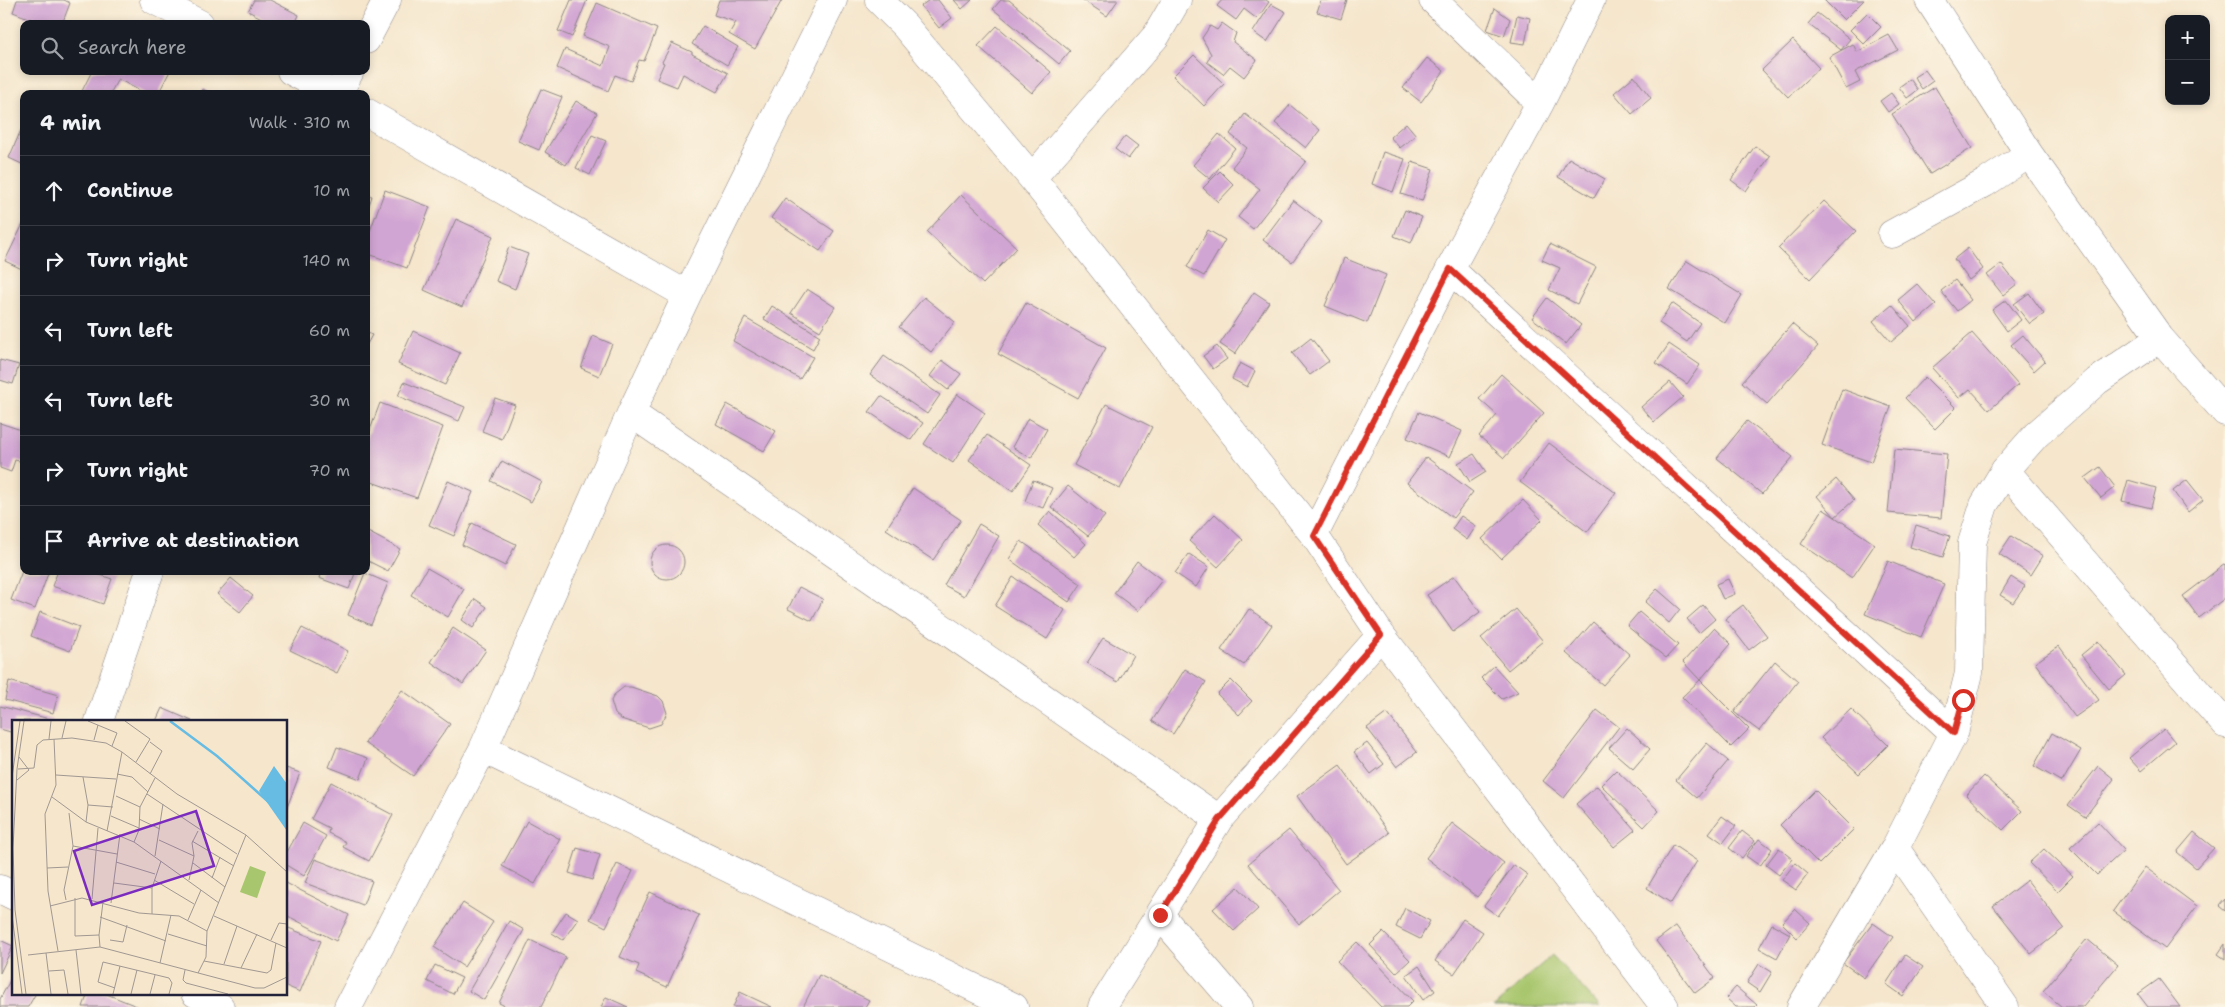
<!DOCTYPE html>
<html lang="en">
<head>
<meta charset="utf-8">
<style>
	body { margin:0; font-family:"Shantell Sans",sans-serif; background:#20242c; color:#f1f3f6 }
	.controls { position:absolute; right:15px; top:15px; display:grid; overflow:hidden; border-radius:10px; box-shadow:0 2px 8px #0003 }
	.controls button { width:45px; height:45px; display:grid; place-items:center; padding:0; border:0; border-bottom:1px solid #363941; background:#171b24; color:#f1f3f6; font:25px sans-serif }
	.stop { position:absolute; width:15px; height:15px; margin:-11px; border:4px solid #d93025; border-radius:50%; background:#fff }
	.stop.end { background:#d93025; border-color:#fff; box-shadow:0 1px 5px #0008 }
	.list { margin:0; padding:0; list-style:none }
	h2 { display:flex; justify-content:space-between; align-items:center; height:65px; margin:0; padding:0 20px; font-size:21px }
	h2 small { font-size:16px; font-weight:400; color:#9ea1a6 }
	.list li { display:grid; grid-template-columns:32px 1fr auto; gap:15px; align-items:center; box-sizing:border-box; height:70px; padding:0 20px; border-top:1px solid #363941 }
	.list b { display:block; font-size:19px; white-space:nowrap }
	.list em { font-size:16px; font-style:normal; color:#9ea1a6 }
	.icon { flex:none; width:28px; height:28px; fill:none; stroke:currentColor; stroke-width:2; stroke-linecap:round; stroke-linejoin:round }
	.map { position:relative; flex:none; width:2225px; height:1007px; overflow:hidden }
	.search { position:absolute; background:#171b24; box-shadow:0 2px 8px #0003; left:20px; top:20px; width:350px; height:55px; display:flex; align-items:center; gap:12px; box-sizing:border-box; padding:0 18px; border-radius:10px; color:#9ea1a6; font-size:19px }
	.panel { position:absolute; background:#171b24; box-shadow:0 2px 8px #0003; left:20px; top:90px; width:350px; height:485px; border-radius:10px }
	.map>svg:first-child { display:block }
</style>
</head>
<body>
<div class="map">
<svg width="2225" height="1007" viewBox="0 0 2225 1007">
	<rect width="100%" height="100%" fill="#fcf5e5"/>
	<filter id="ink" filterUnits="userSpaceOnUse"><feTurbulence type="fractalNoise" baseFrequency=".02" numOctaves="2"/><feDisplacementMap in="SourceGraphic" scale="10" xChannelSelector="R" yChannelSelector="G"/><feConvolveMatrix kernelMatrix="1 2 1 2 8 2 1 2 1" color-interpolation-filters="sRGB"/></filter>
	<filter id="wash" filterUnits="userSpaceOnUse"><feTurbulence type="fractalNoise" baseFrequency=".0096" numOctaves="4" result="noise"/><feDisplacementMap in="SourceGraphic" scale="20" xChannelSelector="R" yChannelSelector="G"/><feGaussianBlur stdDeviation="1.12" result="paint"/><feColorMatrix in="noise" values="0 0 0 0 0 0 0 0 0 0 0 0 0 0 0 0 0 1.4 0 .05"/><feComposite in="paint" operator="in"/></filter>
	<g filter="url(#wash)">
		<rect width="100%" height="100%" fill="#f5e6cc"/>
		<!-- green -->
		<path fill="#a8c66d" stroke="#657454" d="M1552,955L1600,1007H1494Z"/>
		<g id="blocks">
			<!-- building -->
			<path fill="#d1a5d3" d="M17,0H64L70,3L62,24H44L13,12Z
				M254,0H270L299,15L295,24H273L248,11Z
				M571,0H587L572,37L558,31Z
				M719,0H782L755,49L729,34L736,22L714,15Z
				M929,0H938L952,18L939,28L921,6Z
				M954,0H972L962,9Z
				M1001,0H1009L1070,51L1059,64L993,9Z
				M1083,0H1118L1107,16Z
				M1222,0H1266L1269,2L1257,19L1244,9L1236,20L1217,6Z
				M1321,0H1347L1341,19L1317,12Z
				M1824,0H1864L1844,20Z
				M597,3L657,29L644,61L639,60L631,81L615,75L608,91L557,68L565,49L603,66L610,47L583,36Z
				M1271,4L1286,12L1267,42L1253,32Z
				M1495,8L1510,19L1504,36L1487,30Z
				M1817,13L1850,39L1841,50L1808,24Z
				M1867,13L1881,27L1864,44L1850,30Z
				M1517,15L1530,18L1525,44L1511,42Z
				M1222,23L1236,33L1233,42L1257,60L1244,77L1230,66L1223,74L1207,62L1211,54L1202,38L1210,26L1217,30Z
				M703,26L738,47L727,65L692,44Z
				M997,26L1051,72L1032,93L978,46Z
				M1889,35L1898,50L1855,72L1860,82L1846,89L1829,57L1853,44L1857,52Z
				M1793,40L1819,68L1788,97L1762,70Z
				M672,43L692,52V54L728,73L717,92L683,74L677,87L657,79L664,63L662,62Z
				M1194,55L1224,84L1204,106L1173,76Z
				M1427,58L1444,71L1421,102L1403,88Z
				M1925,70L1933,81L1922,89L1914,77Z
				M92,71H170L158,94H146L118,79L110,94H88L82,91Z
				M1634,76L1651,98L1632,114L1614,93Z
				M1910,79L1918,90L1907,98L1899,87Z
				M1935,87L1972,148L1930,174L1892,114Z
				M203,89L212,94H201Z
				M541,89L562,97L539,150L518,141Z
				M1891,93L1899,104L1888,112L1880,101Z
				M576,101L597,113L566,165L545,152Z
				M1290,105L1320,130L1306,148L1275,123Z
				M1245,114L1306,161L1253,229L1238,217L1260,189L1232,167L1247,148L1230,134Z
				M1406,123L1416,135L1400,148L1390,137Z
				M21,130L24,131V165L9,158Z
				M1219,134L1235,148L1210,179L1193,165Z
				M592,135L606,141L590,175L576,168Z
				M1125,136L1138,146L1128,159L1115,149Z
				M1755,146L1770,156L1746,191L1731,180Z
				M1383,152L1405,159L1393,192L1372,184Z
				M1569,158L1605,179L1594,198L1558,177Z
				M1412,162L1433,169L1422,201L1401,194Z
				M1220,171L1234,185L1218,202L1203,188Z
				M385,190L430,207L407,268L366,253V242Z
				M366,195L372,196L367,212H366Z
				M961,195L1017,248L983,284L927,232Z
				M785,198L834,231L820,251L771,218Z
				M1293,200L1322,222L1292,262L1263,240Z
				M1824,201L1856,231L1810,279L1778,248Z
				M1405,210L1422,217L1411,243L1394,236Z
				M456,219L493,236L462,307L424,290Z
				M24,222V270L5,261Z
				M1208,230L1225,240L1204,276L1187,267Z
				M1550,244L1596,267L1577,304L1549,290L1560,268L1542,260Z
				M509,247L528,254L515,289L496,281Z
				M1968,248L1983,269L1969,280L1954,259Z
				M1344,258L1386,275L1367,323L1325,306Z
				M1687,261L1742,295L1725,323L1669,289Z
				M2001,264L2017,284L2003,295L1987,275Z
				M1955,280L1971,300L1957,311L1941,291Z
				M1917,284L1936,305L1916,322L1898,300Z
				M807,289L835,307L820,331L791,313Z
				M1254,292L1269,302L1235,354L1220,344Z
				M2029,293L2044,314L2030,324L2014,304Z
				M924,297L955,322L931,352L899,327Z
				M1547,298L1581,325L1566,344L1532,318Z
				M2006,300L2021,320L2007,331L1992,310Z
				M1026,303L1106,348L1078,398L998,354Z
				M1672,303L1700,323L1687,342L1659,323Z
				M1892,305L1910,326L1891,342L1873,321Z
				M772,306L820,336L813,349L764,319Z
				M745,318L813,357L800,379L733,341Z
				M1792,324L1818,346L1767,404L1742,382Z
				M413,331L460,353L445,385L398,364Z
				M366,332L372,335L366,346Z
				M1972,333L2018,385L1989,410L1970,389L1959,398L1932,368Z
				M2023,335L2045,361L2034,371L2011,345Z
				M593,336L612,344L599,376L581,368Z
				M1311,338L1329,361L1310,375L1292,353Z
				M1669,344L1700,365L1687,384L1656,363Z
				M1217,346L1227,359L1213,369L1203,356Z
				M884,356L940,395L927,414L870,375Z
				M0,360L19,365L13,384L0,380Z
				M942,360L961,374L948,390L930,376Z
				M1240,363L1255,371L1247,387L1232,379Z
				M1501,374L1544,413L1504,458L1479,436L1497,415L1479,399Z
				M1925,377L1956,408L1935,429L1905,398Z
				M404,382L465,407L459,421L398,396Z
				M1670,382L1683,397L1654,422L1641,407Z
				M1842,389L1891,407L1871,462L1822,445Z
				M957,394L985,413L953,463L924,444Z
				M881,396L923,423L911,440L869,412Z
				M495,398L515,405L502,439L482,431Z
				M380,403L443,427L417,498L366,480V441Z
				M727,404L776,431L764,451L716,424Z
				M1106,404L1152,427L1120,489L1074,465Z
				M1419,412L1462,431L1450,457L1407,438Z
				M1028,418L1047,429L1031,458L1012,447Z
				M1747,421L1793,457L1762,494L1717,458Z
				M0,423L24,431V462L15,460L11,472L0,468Z
				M987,435L1031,465L1013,491L969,460Z
				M1549,443L1616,493L1587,532L1520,482Z
				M1894,449L1947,454L1941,518L1888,513Z
				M1474,454L1486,472L1470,482L1458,463Z
				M1426,457L1473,492L1453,518L1407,483Z
				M502,461L542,482L531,502L491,481Z
				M2100,467L2115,487L2101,498L2085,478Z
				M1836,479L1854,500L1835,517L1817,496Z
				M1033,480L1052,488L1043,508L1025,501Z
				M2128,480L2156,488L2151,508L2122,501Z
				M2187,480L2203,500L2188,512L2173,491Z
				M448,481L473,492L454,536L429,525Z
				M1068,486L1105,516L1088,536L1051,507Z
				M913,488L961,520L933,560L886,529Z
				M1523,500L1542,520L1501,559L1482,539Z
				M1823,509L1875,544L1852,578L1801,544Z
				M1050,511L1086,544L1074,557L1038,525Z
				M1215,514L1243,540L1218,567L1189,541Z
				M1461,516L1476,526L1467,540L1452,529Z
				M472,523L516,544L505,566L462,545Z
				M979,524L999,536L964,596L944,585Z
				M1916,525L1950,536L1943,557L1910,547Z
				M366,531L400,549L388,571L366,560Z
				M2011,536L2043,556L2031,575L1999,554Z
				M1021,541L1081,584L1069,602L1009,559Z
				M650 562a17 17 0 1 1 34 0a17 17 0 1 1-34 0Z
				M1189,554L1209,567L1196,587L1175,573Z
				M1137,561L1162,580L1138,611L1114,593Z
				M1888,561L1944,584L1921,637L1865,614Z
				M2225,564V598L2199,618L2183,596Z
				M24,566V571H49L35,609L11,600Z
				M427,568L464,589L448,617L411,595Z
				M58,571H89L112,579L103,604L52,586Z
				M321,571H356L349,589L319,578Z
				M365,573L388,583L371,625L348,615Z
				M1454,576L1480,612L1453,632L1427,595Z
				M1013,577L1065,610L1047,639L995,606Z
				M2011,577L2025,586L2013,603L2000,595Z
				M231,578L253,596L240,612L217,594Z
				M1728,579L1735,594L1723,599L1716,584Z
				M799,587L823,599L812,621L788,609Z
				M1657,589L1680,609L1669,623L1645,602Z
				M475,599L487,607L473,628L462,620Z
				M1703,605L1715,619L1699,633L1687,619Z
				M1743,605L1767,636L1749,650L1725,619Z
				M1249,609L1272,625L1244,665L1221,650Z
				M1516,609L1543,641L1508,670L1481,638Z
				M40,612L79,627L70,651L31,636Z
				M1639,612L1678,645L1666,658L1627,626Z
				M1593,622L1630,655L1603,685L1566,653Z
				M302,628L348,651L337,673L290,650Z
				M453,628L486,650L463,684L431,662Z
				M1714,628L1731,644L1700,680L1683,662Z
				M1103,638L1133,655L1118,682L1087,663Z
				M2098,641L2126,675L2109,689L2081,655Z
				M2059,646L2099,700L2075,717L2035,663Z
				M1775,661L1798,681L1759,731L1734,712Z
				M1494,666L1518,692L1502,699L1481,678Z
				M1185,669L1206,682L1173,734L1152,721Z
				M1231,680L1252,701L1239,715L1217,694Z
				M1700,680L1749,729L1731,747L1682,697Z
				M9,681L58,695L53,713L5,700Z
				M624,687H631L658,696L663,701L667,713L661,724L649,728L621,719L615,714L611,701L614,695Z
				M402,690L450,724L413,776L365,743Z
				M0,706L53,720V721H14V733L0,729Z
				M162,708L192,721H156Z
				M1851,709L1888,745L1859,774L1821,738Z
				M1597,710L1619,727L1564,798L1543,781Z
				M1387,713L1417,752L1397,767L1367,728Z
				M1627,728L1650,749L1633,769L1609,748Z
				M2164,729L2175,742L2141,771L2129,758Z
				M2052,733L2081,750L2062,782L2034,766Z
				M1367,743L1384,764L1371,774L1354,752Z
				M1707,743L1728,761L1697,798L1676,780Z
				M337,747L368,758L360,779L329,767Z
				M1340,765L1389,833L1346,864L1297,796Z
				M2098,766L2114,779L2085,817L2068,805Z
				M286,768L300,773L286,810Z
				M1616,770L1659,811L1644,827L1601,785Z
				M1984,776L2022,811L2003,830L1966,795Z
				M331,782L393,815L369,861L343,847L346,842L328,833L329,828L311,819Z
				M1597,786L1635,830L1614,847L1576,804Z
				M1815,790L1854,829L1819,864L1780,825Z
				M1722,816L1736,826L1723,843L1709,833Z
				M527,821L560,839L535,884L502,866Z
				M2098,822L2124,850L2097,875L2070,848Z
				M303,823L326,836L304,876L286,865V854Z
				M1452,823L1504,863L1477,897L1426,858Z
				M1289,830L1339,890L1299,924L1248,864Z
				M1742,831L1755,841L1742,858L1729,848Z
				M2194,832L2214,848L2196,868L2177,852Z
				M1759,839L1772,849L1760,866L1746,856Z
				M1673,845L1697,861L1671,903L1647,888Z
				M577,848L600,855L592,880L569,873Z
				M1779,848L1792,859L1779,875L1766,865Z
				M2044,849L2073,876L2058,891L2029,863Z
				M315,859L372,881L363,905L305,883Z
				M1795,863L1808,874L1796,890L1782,880Z
				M617,864L633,871L606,927L590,919Z
				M1514,865L1528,875L1498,916L1484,906Z
				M2145,867L2197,906L2165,949L2113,911Z
				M2027,880L2064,928L2031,954L1993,906Z
				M286,883L349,915L336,941L286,915Z
				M1238,887L1258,909L1234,931L1213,909Z
				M650,892L699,915L667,987L636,973L639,965L620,957Z
				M2225,899V911L2219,906Z
				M463,903L493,922L464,967L434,947Z
				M1405,908L1430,921L1420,939L1396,927Z
				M1795,909L1810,923L1797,938L1782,923Z
				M566,912L578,919L563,940L552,933Z
				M1463,919L1483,932L1454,974L1435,961Z
				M509,921L524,930L484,1000L469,991Z
				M1873,923L1893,937L1864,978L1843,963Z
				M1772,924L1790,934L1777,958L1759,948Z
				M1676,926L1715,978L1695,993L1656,941Z
				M286,927L321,941L300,992L286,986Z
				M1383,932L1410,960L1396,973L1370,945Z
				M2087,939L2118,965L2083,1007H2062L2043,991Z
				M0,940L13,946L0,973Z
				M530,940L566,957L541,1007H507L499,1003Z
				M1357,942L1413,1001L1407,1007H1381L1337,961Z
				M2225,944V959L2218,954Z
				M1905,955L1923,967L1903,996L1886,984Z
				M1759,964L1772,972L1760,992L1747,983Z
				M435,965L462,978L453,994L427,981Z
				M1419,966L1435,991L1423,1000L1406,975Z
				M14,973V993H36L28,1007H0V999Z
				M819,975L869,1000L865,1007H803Z
				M2159,979L2180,1007H2148L2138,994Z
				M1736,987L1757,1005L1755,1007H1736L1726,998Z
				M740,992L772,1007H733Z
				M88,993H104L139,1007H83Z
				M606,997L628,1007H601Z"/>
		</g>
	</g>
	<g filter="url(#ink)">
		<use href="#blocks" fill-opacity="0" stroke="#8c8484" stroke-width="1"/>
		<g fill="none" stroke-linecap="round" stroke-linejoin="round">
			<defs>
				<path id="minor" d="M154,0L200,24
					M879,0L905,26L1032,178L1314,535L1381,635L1665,1007
					M1433,0L1540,103
					M1929,0L2029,154L2160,338L2225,412
					M366,40L387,0
					M291,71L334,94
					M338,94L350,71
					M366,112L687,295
					M1032,178L1156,36L1177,0
					M1892,234L1985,183L2029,154
					M1450,269L1954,733
					M631,413L1219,819
					M2005,470L2225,724
					M1314,535L1450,269L1540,103L1591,0
					M99,721L150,571
					M483,749L1014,1007
					M1895,848L2005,1007
					M0,889L14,896
					M1160,915L1239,1007
					M195,993L220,1007
					M348,1007L483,749L631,413L687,295L833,0
					M1102,1007L1219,819L1381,635
					M1801,1007L1895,848L1954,733L1969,673L1972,543L1984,505L2005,470L2036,435L2097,381L2160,338"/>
			</defs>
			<!-- minor casing -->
			<use href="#minor" stroke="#8c8484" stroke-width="29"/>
			<!-- minor -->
			<use href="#minor" stroke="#fff" stroke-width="28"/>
		</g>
	</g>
	<g fill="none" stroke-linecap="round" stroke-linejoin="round" filter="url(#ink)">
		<!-- route -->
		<path stroke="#d93025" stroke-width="6" d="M1160,915L1219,820L1381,635L1314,536L1450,269L1954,733L1963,700"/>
	</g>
	<!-- overview -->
	<g transform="translate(12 720)">
		<rect width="275" height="275" fill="#f5e6cc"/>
		<path d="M238,146L254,152L245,178L228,172Z" fill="#a8c66d"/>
		<path d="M262,46L275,64V111L247,71Z" fill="#67bce3"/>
		<path fill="none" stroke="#67bce3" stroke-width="2.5" d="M158,1L205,36L260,85"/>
		<path fill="none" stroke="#a19892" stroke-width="1" d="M12,1L5,49L1,128L3,190L14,274M76,1L105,13L100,26M113,1L138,19L124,42M50,18L54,1M37,19L39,1M42,19L44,65L33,94L36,171L46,231M82,20L86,5M138,22L150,31L138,54M6,49L22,48L25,25L31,20L60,18L94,23L110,32L165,74L234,115L275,152M105,54L120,57L136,72M44,55L104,59M0,57L8,1M71,57L76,85L74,102M5,60L17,50L7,37M135,74L225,134M104,76L128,87M40,77L74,102L122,122L207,183M76,85L101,87M99,96L127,108M127,99L148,109M95,111L110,32M147,120L182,136M180,121L222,146M122,122L127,110L128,87L143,58M61,126L105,134M143,136L151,84M104,142L143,154M181,143L213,167M35,148L56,147M200,158L208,137M142,160L182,184M177,160L182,136L180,123L186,111M102,163L140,168M63,178V216L87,215L88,227M80,179L86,108M54,180L52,170L61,126L57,93M99,183L108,114M38,186L70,178L127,193L167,196L195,211M140,194V168L149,141M0,195L10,274M202,196L275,228M88,197L154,221M176,200L189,170M156,214L195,226M87,215L91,182M98,220L111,222L115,205M259,220L267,203L275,204M64,230L69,274M34,233L39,274M16,235L88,227L243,268H252L275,257M192,241L255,253L259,250L264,223M148,243L159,195M212,244L225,206M229,248L245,214M173,250L171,260L174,263L216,274M37,251L52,250L56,274M186,253L194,237L195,211L234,115M103,268L86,262L91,242L157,258L160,263L157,274M101,274L108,246M119,274L125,250M138,274L143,255"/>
		<path fill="#7b2cbf" fill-opacity="0.15" stroke="#7b2cbf" stroke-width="2.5" d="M184,91L202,146L80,185L62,131Z"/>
		<rect width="275" height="275" fill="none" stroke="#22223b" stroke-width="2.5"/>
	</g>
</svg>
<div class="controls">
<button>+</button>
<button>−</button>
</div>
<div class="stop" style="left:1963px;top:700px"></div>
<div class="stop end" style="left:1160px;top:915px"></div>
<div class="search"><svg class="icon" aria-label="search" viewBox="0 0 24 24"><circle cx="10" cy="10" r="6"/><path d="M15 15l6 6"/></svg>Search here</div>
<section class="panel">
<h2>4 min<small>Walk · 310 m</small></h2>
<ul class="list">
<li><svg class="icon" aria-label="ahead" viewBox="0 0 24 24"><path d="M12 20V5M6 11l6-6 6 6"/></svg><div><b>Continue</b></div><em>10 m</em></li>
<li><svg class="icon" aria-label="right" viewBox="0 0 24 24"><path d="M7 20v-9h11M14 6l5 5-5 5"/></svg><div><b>Turn right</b></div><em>140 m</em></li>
<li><svg class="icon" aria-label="left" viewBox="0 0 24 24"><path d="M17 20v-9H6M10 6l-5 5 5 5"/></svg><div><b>Turn left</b></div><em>60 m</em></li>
<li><svg class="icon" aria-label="left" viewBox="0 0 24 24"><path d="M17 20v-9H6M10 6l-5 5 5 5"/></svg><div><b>Turn left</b></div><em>30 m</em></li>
<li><svg class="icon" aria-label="right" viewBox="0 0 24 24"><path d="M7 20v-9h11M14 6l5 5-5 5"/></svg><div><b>Turn right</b></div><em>70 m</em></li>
<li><svg class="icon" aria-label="arrive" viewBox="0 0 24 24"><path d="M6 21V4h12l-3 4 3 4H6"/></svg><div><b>Arrive at destination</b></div></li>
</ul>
</section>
</div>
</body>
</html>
